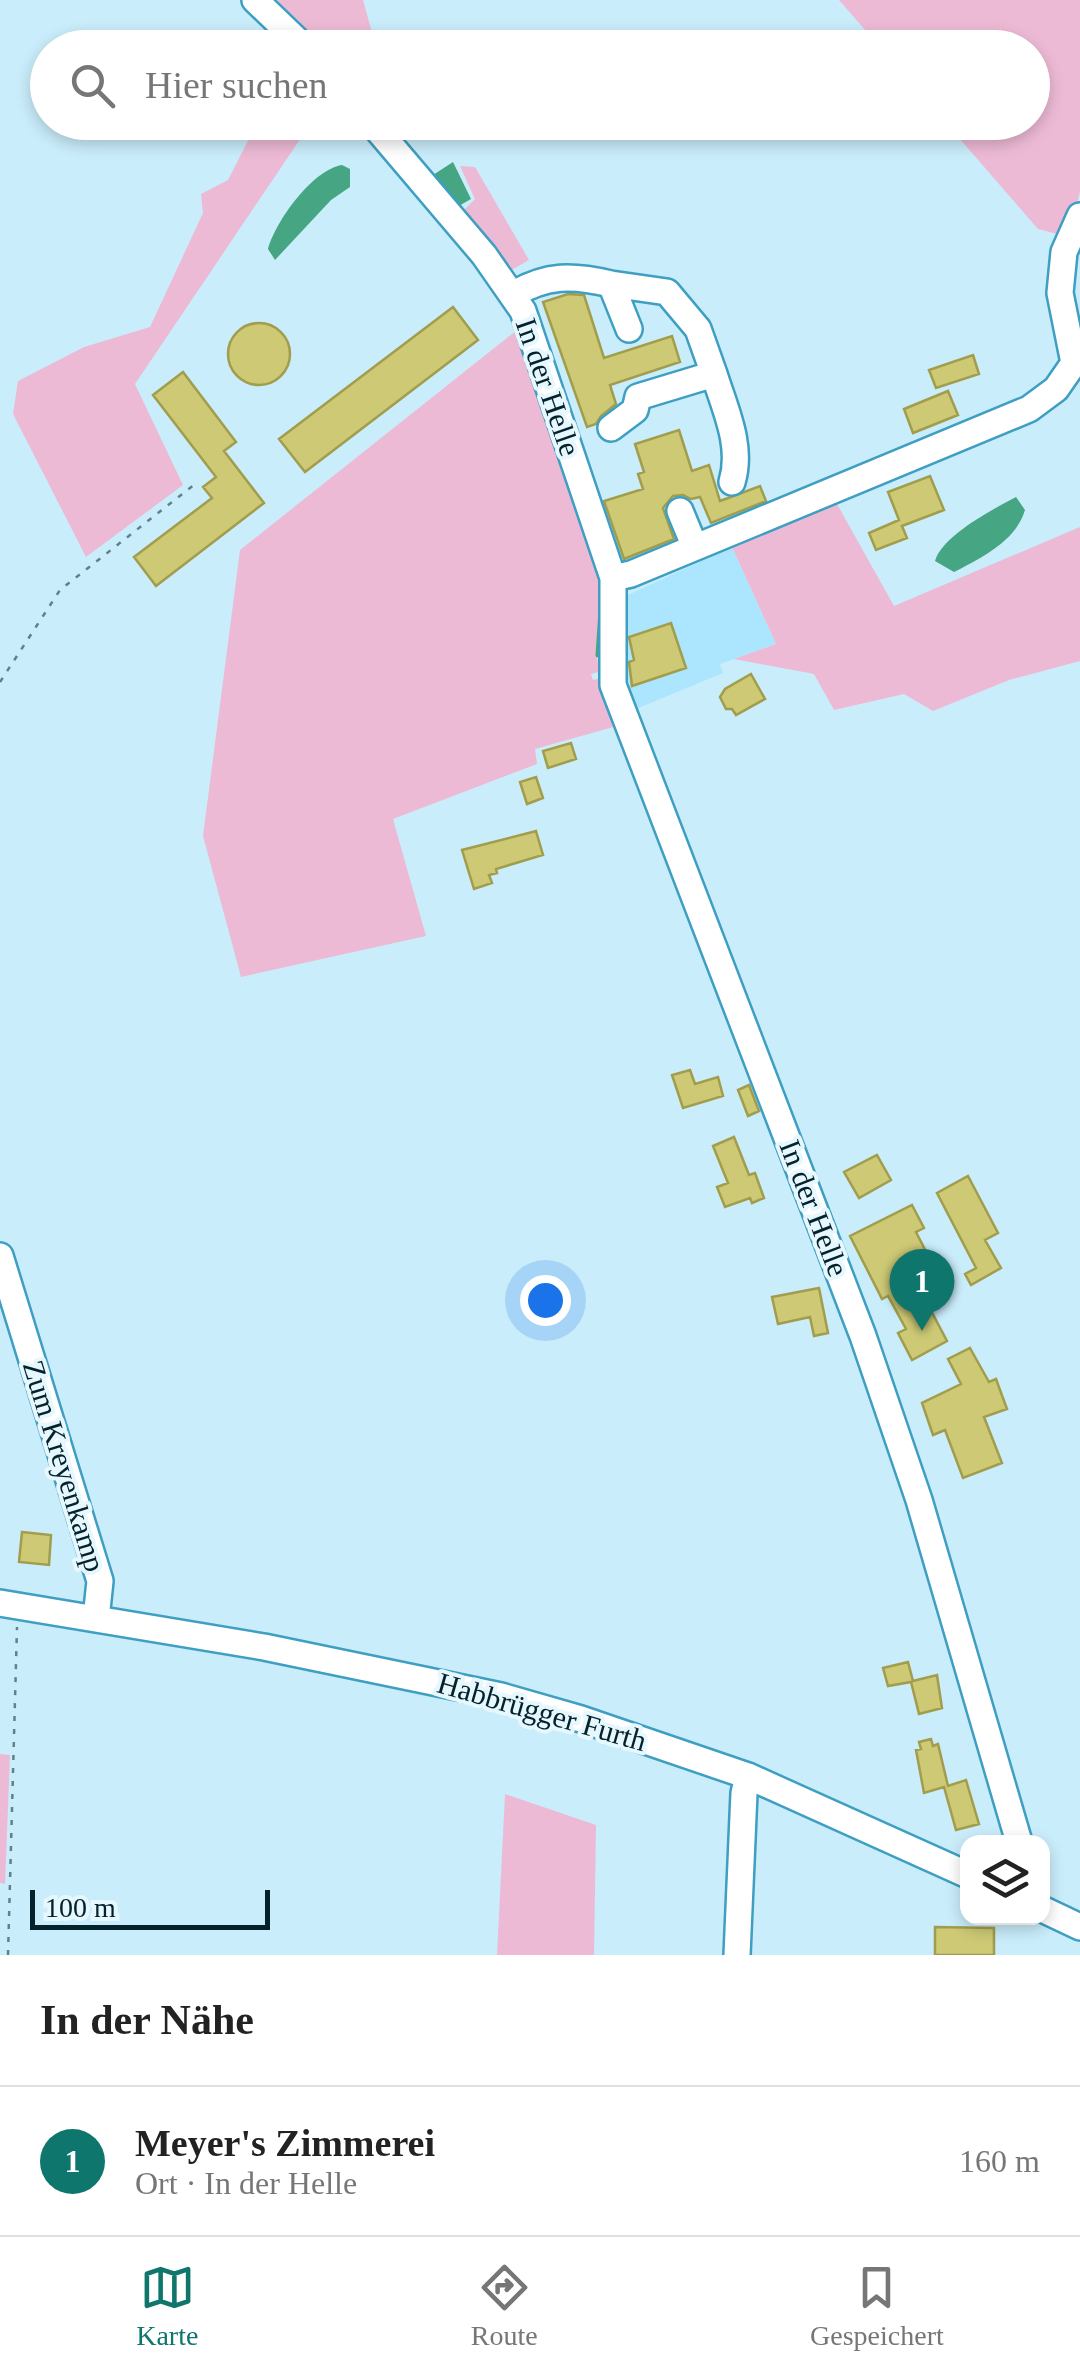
<!DOCTYPE html>
<html lang="de">
<head>
<meta charset="utf-8">
<style>
	body { margin:0; font-family:Georgia,serif; background:#f2f2f2; color:#222 }
	.controls { position:absolute; right:30px; bottom:30px; display:grid; overflow:hidden; border-radius:20px; box-shadow:0 5px 15px #0003 }
	.controls button { width:90px; height:90px; display:grid; place-items:center; padding:0; border:0; border-bottom:2px solid #e0e0e0; background:#fff; color:#222; font:50px sans-serif }
	.scale { position:absolute; left:30px; bottom:25px; width:240px; box-sizing:border-box; padding-left:10px; border:5px solid #03222c; border-top:0; font-size:28px; line-height:35px; white-space:nowrap; color:#03222c; -webkit-text-stroke:8px #e6f7fe; paint-order:stroke }
	.you { position:absolute; left:545px; top:1300px; width:35px; height:35px; margin:-25px; border:8px solid #fff; border-radius:50%; background:#1a73e8; box-shadow:0 0 0 15px #1a73e833 }
	.badge { display:grid; place-items:center; width:65px; height:65px; border-radius:50%; background:#0f766e; color:#fff; font-size:32px; font-weight:700 }
	.pin { position:absolute; translate:-50% -82px; filter:drop-shadow(0 2px 5px #0008) }
	.pin::after { content:''; position:absolute; top:52px; width:35px; height:30px; background:inherit; clip-path:polygon(0 0,100% 0,50% 100%) }
	.list { margin:0; padding:0; list-style:none }
	h2 { display:flex; justify-content:space-between; align-items:center; height:130px; margin:0; padding:0 40px; font-size:42px }
	h2 small { font-size:32px; font-weight:400; color:#767676 }
	.list li { display:grid; grid-template-columns:65px 1fr auto; gap:30px; align-items:center; box-sizing:border-box; height:150px; padding:0 40px; border-top:2px solid #e0e0e0 }
	.list b { display:block; font-size:38px; white-space:nowrap }
	.list p { margin:0; font-size:32px; white-space:nowrap; color:#767676 }
	.list em { font-size:32px; font-style:normal; color:#767676 }
	.icon { flex:none; width:55px; height:55px; fill:none; stroke:currentColor; stroke-width:2; stroke-linecap:round; stroke-linejoin:round }
	.map { position:relative; flex:none; width:1080px; height:1955px; overflow:hidden }
	.search { position:absolute; background:#fff; box-shadow:0 5px 15px #0003; left:30px; right:30px; top:30px; height:110px; display:flex; align-items:center; gap:25px; box-sizing:border-box; padding:0 35px; border-radius:55px; color:#767676; font-size:38px }
	.sheet { height:280px; background:#fff }
	nav { display:flex; justify-content:space-around; align-items:center; box-sizing:border-box; height:140px; border-top:2px solid #e0e0e0; background:#fff; font-size:28px; color:#767676 }
	nav a { display:grid; justify-items:center; gap:5px }
	nav .on { color:#0f766e }
	.map>svg:first-child { display:block }
</style>
</head>
<body>
<div class="map">
<svg width="1080" height="1955" viewBox="0 0 1080 1955">
	<rect width="100%" height="100%" fill="#caedfb"/>
	<!-- built -->
	<path fill="#ace6fe" d="M732,547L776,644L720,664L723,673L636,709L616,640L628,595Z"/>
	<!-- green -->
	<path fill="#edbad5" d="M277,0H363L376,47H320Z
		M839,0H1080V192L1074,215L1061,235L1038,229L946,123L1032,122V48L880,47Z
		M257,123H311L135,384L183,485L86,557L13,414L18,381L84,347L150,327L203,213L201,194L228,180Z
		M460,166L475,167L529,260L508,272L462,212L475,199Z
		M517,330L601,578L597,659L602,671L591,674L593,680L605,677L617,726L535,749L537,764L393,819L426,936L241,977L203,836L240,550Z
		M837,504L894,606L1080,527V661L1009,680L933,711L904,694L834,710L814,674L734,659L776,644L732,547Z
		M0,1754L10,1755L5,1884L0,1883Z
		M505,1794L596,1825L594,1955H497Z"/>
	<!-- water -->
	<path fill="#46a582" d="M453,162L471,199L457,207L433,175Z
		M342,165L350,169V187L331,200L275,260L268,249C276,221 312,170 342,165Z
		M1016,497L1025,510C1016,541 981,558 954,572L935,561C942,536 993,509 1016,497Z"/>
	<g fill="none" stroke-linecap="round" stroke-linejoin="round">
		<!-- stream -->
		<path stroke="#46a582" stroke-width="5" d="M598,655L601,611"/>
	</g>
	<!-- building -->
	<path fill="#cdc975" stroke="#a19d4c" stroke-width="2.5" d="M568,294L584,295L604,358L672,336L680,362L610,385L616,404L601,416L596,424L587,427L543,302Z
		M453,307L478,340L305,472L279,439Z
		M228 354a31 31 0 1 1 62 0a31 31 0 1 1-62 0Z
		M973,355L979,374L936,388L929,370Z
		M183,372L236,442L224,451L264,503L156,586L134,557L212,498L203,487L216,477L153,395Z
		M948,391L958,415L913,433L904,409Z
		M679,430L692,471L709,465L720,501L760,486L766,501L711,523L700,497L691,499L683,495L673,496L663,508L674,539L624,559L604,501L643,489L638,474L644,472L635,444Z
		M930,476L944,510L902,526L907,538L876,550L869,533L899,520L888,492Z
		M671,623L686,668L632,686L629,662L634,660L629,637Z
		M751,674L765,699L736,715L732,709H726L720,697L725,689Z
		M571,743L576,759L548,768L543,751Z
		M536,777L543,798L527,804L520,782Z
		M536,831L543,855L496,869L497,873L489,875L492,883L474,889L462,850Z
		M690,1070L695,1084L718,1077L723,1096L683,1108L672,1075Z
		M749,1085L759,1111L748,1116L738,1090Z
		M734,1137L749,1175L755,1173L764,1198L752,1203L750,1198L725,1207L717,1187L728,1183L713,1146Z
		M877,1155L891,1180L859,1198L844,1172Z
		M968,1176L998,1233L985,1240L1001,1268L971,1285L965,1274L976,1268L937,1193Z
		M912,1205L924,1228L916,1232L936,1271L916,1282L947,1341L912,1360L898,1333L906,1329L888,1296L882,1299L850,1236Z
		M819,1288L828,1333L814,1336L810,1317L778,1324L772,1297Z
		M970,1348L989,1382L996,1379L1007,1409L984,1417L1002,1463L963,1478L945,1430L933,1435L922,1403L961,1384L948,1359Z
		M22,1532L51,1535L49,1565L19,1562Z
		M908,1662L913,1681L937,1675L942,1708L919,1714L911,1682L888,1686L883,1668Z
		M931,1739L933,1746L938,1744L948,1786L966,1780L979,1824L956,1830L944,1787L924,1793L916,1750L921,1749L919,1742Z
		M935,1927L994,1928V1955H935Z"/>
	<g fill="none" stroke-linecap="round" stroke-linejoin="round">
		<defs>
			<path id="minor" d="M255,0L305,48
				M371,122L484,255L523,311L613,578V685L863,1336L919,1500L1019,1842
				M512,295C547,274 573,275 611,284L629,329
				M714,374C725,409 743,446 732,482
				M611,428L635,410L638,397L714,374L698,329L667,292L611,284
				M680,511L694,545
				M613,578L631,574L1029,409L1056,389L1074,363L1060,293L1064,252L1080,216
				M0,1256L100,1581L96,1619
				M0,1603L264,1647L501,1696L581,1719L748,1776L968,1875
				M1042,1909L1080,1927
				M737,1955L744,1793L748,1776"/>
		</defs>
		<!-- minor casing -->
		<use href="#minor" stroke="#3e9fc2" stroke-width="30"/>
		<!-- path -->
		<path stroke="#60808c" stroke-width="2.5" stroke-dasharray="5 8" stroke-linecap="butt" d="M0,682L60,590L195,484
			M8,1955L17,1627"/>
		<!-- minor -->
		<use href="#minor" stroke="#fff" stroke-width="25"/>
	</g>
	<g text-anchor="middle" stroke-width="8" stroke-linejoin="round" paint-order="stroke">
		<!-- street labels -->
		<g font-size="30" fill="#03222c" stroke="#e6f7fe">
			<text transform="translate(548 387) rotate(71)" y="10">In der Helle</text>
			<text transform="translate(814 1208) rotate(69)" y="10">In der Helle</text>
			<text transform="translate(64 1466) rotate(73)" y="10">Zum Kreyenkamp</text>
			<text transform="translate(542 1712) rotate(16)" y="10">Habbrügger Furth</text>
		</g>
	</g>
</svg>
<div class="controls">
<button><svg class="icon" aria-label="layers" viewBox="0 0 24 24"><path d="M12 4l9 5-9 5-9-5zM3 14l9 5 9-5"/></svg></button>
</div>
<div class="scale">100 m</div>
<div class="you"></div>
<div class="pin badge" style="left:922px;top:1331px">1</div>
<div class="search"><svg class="icon" aria-label="search" viewBox="0 0 24 24"><circle cx="10" cy="10" r="6"/><path d="M15 15l6 6"/></svg>Hier suchen</div>
</div>
<section class="sheet">
<h2>In der Nähe<small></small></h2>
<ul class="list">
<li><span class="badge">1</span><div><b>Meyer's Zimmerei</b><p>Ort · In der Helle</p></div><em>160 m</em></li>
</ul>
</section>
<nav>
<a class="on"><svg class="icon" aria-label="map" viewBox="0 0 24 24"><path d="M3 6l6-2 6 2 6-2v14l-6 2-6-2-6 2zM9 4v14M15 6v14"/></svg>Karte</a>
<a><svg class="icon" aria-label="directions" viewBox="0 0 24 24"><path d="M12 3l9 9-9 9-9-9zM9 14v-3h6M13 9l2 2-2 2"/></svg>Route</a>
<a><svg class="icon" aria-label="saved" viewBox="0 0 24 24"><path d="M7 4h10v16l-5-4-5 4z"/></svg>Gespeichert</a>
</nav>
</body>
</html>
